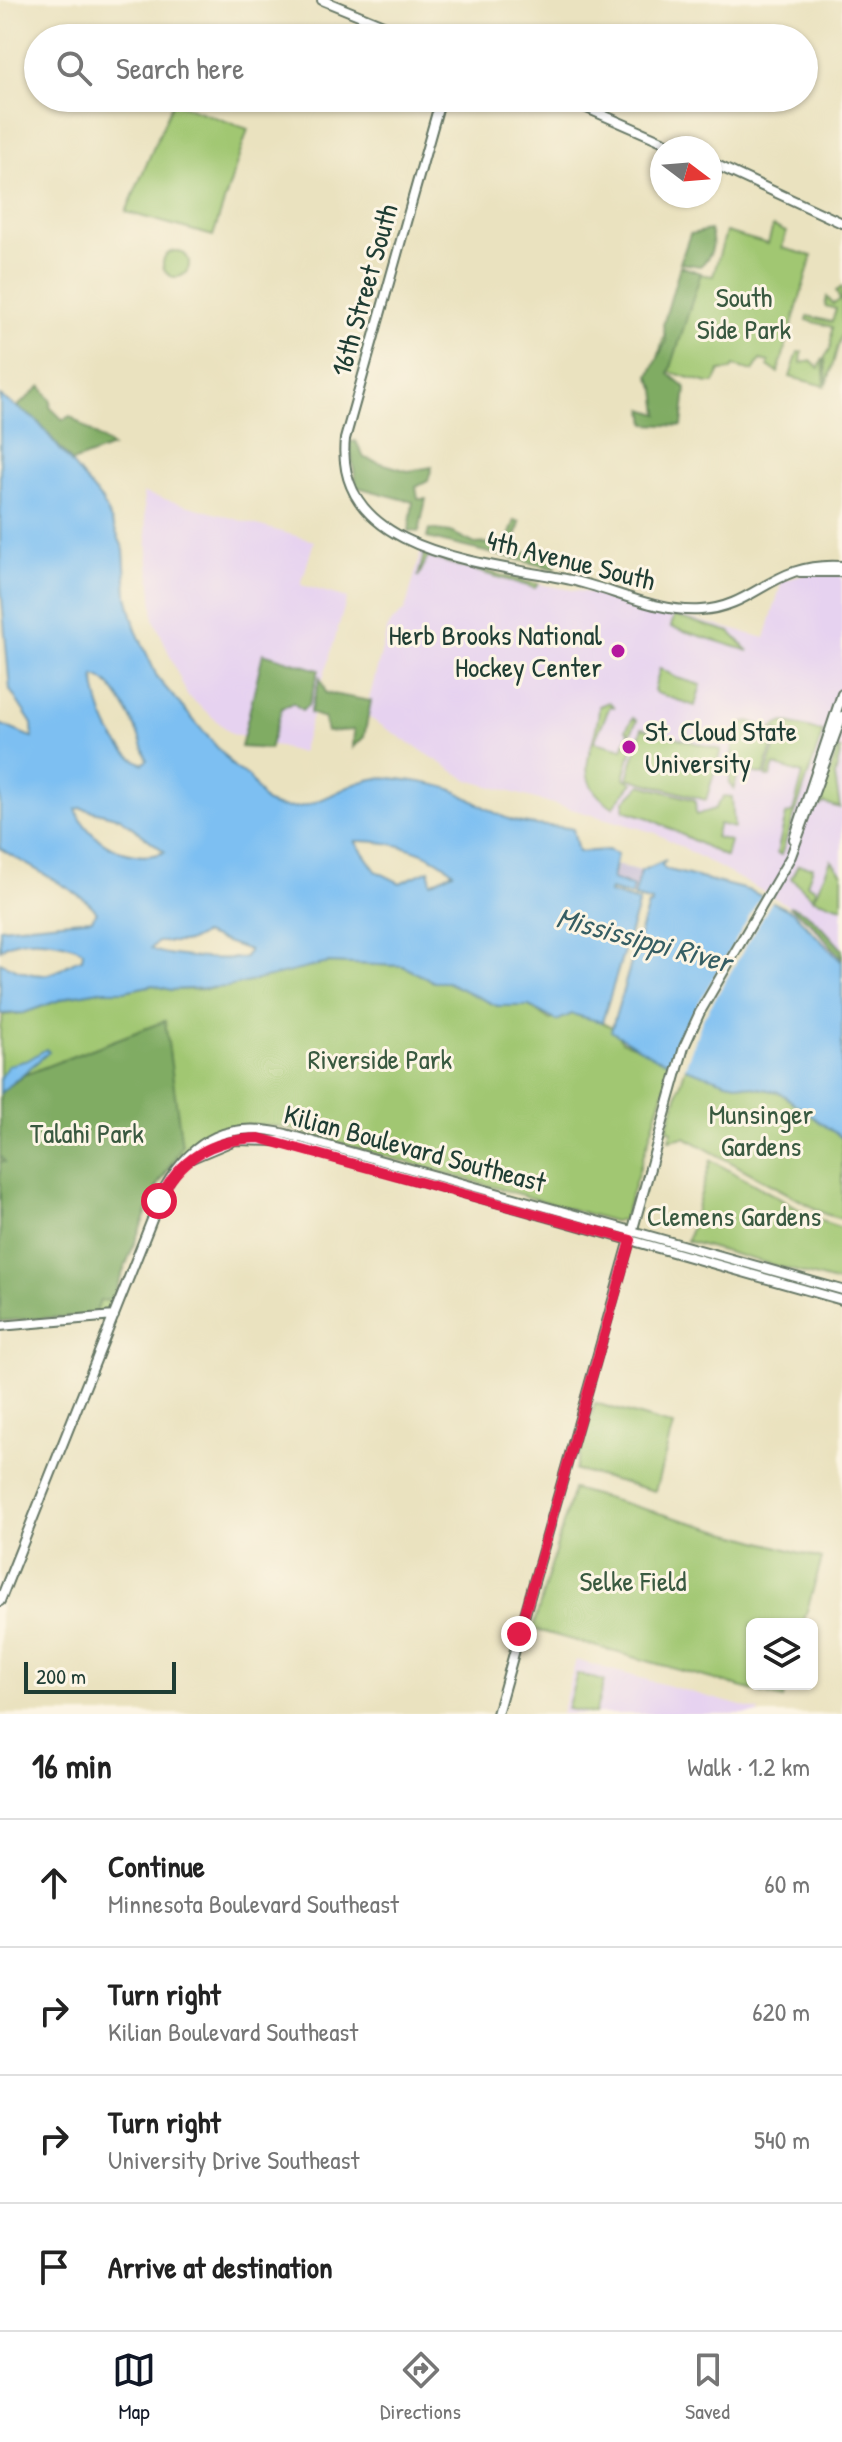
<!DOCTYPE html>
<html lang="en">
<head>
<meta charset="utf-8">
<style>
	body { margin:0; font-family:"Patrick Hand",sans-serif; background:#f6f6f6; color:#222 }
	.controls { position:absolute; right:24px; bottom:24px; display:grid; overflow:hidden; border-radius:12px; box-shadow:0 2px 6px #0004 }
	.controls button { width:72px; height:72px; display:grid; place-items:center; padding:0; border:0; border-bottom:2px solid #e0e0e0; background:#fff; color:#222; font:40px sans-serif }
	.compass { position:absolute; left:650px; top:136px; width:72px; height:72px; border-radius:50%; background:#fff; box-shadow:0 2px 6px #0004; rotate:106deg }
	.scale { position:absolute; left:24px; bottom:20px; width:152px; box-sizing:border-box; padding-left:8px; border:4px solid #1f3d34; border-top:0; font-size:22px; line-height:28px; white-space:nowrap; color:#1f3d34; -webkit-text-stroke:6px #fcf5e5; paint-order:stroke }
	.stop { position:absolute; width:24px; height:24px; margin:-18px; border:6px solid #e11d48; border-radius:50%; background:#fff }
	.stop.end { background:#e11d48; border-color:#fff; box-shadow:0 2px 8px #0008 }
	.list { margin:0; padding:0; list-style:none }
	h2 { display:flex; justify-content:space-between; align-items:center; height:104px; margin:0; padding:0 32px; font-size:34px }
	h2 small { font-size:26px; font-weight:400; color:#767676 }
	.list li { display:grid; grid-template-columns:52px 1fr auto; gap:24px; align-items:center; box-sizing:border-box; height:128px; padding:0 32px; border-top:2px solid #e0e0e0 }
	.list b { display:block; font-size:30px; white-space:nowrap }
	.list p { margin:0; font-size:26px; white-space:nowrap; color:#767676 }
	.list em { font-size:26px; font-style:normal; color:#767676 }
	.icon { flex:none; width:44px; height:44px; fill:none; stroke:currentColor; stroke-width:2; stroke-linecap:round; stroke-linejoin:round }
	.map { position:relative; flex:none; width:842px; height:1714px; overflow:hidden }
	.search { position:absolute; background:#fff; box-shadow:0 2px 6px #0004; left:24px; right:24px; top:24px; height:88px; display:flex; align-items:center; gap:20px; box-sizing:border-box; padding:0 28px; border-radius:44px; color:#767676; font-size:30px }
	.sheet { height:616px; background:#fff }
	nav { display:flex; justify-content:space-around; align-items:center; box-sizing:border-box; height:112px; border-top:2px solid #e0e0e0; background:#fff; font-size:22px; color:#767676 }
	nav a { display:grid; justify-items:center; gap:4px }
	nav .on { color:#111827 }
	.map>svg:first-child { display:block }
</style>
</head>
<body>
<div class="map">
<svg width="842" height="1714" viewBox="0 0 842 1714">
	<rect width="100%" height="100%" fill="#fcf5e5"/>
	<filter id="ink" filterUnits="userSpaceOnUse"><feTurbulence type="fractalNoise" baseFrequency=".0125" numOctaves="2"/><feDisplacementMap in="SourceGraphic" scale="16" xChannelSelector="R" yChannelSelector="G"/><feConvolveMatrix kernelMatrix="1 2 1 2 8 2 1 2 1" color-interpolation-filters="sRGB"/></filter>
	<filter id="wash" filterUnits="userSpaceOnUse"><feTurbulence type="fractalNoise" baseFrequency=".006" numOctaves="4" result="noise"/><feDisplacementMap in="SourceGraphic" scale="32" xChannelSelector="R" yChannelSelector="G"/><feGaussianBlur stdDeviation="1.8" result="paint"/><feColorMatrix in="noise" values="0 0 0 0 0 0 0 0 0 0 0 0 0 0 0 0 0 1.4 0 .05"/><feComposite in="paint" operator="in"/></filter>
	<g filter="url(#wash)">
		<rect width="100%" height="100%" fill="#eae2bf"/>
		<!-- built -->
		<path fill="#e6d2f0" d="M143,493L314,541L301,585L347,598L301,753L232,734L187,695L154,619Z
			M421,552L526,582L602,595L765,638L782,581L810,573L842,575V962L810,925L784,903L656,833L468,780L365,715L388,626L405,610Z
			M576,1660L759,1711L758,1714H561Z"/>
		<!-- industrial -->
		<path fill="#c8bfd8" d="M617,865L641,871L634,897L630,890L612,880Z"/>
		<!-- green -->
		<path fill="#a1c772" stroke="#608253" stroke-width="2" d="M173,102L248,129L213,236L126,212Z
			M773,226L786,232L782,248L812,256L778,373L768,366L769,362L760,360L753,371L734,366L731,370L720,371L714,383H708L655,368L683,267L690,273L713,276L726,232L768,244Z
			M163 264a13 13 0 1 1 26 0a13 13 0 1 1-26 0Z
			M842,287V332L827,385L825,357L831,348L832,327L807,320L808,316L832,322L836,309L825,306L827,297L833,304L840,300L836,291Z
			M798,352H802L801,363L811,361L819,368L823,358L825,386L790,377Z
			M424,554L526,582L538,584L535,588L428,557L418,577Z
			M674,616L730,632L749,651L671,627Z
			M660,668L677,678L701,685L695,706L656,693L654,690Z
			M609,702L615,707L610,706L594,742L623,749L629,732L626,729L633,718L637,721L630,734L635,737L624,778L633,783L613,807C565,777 599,747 599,706Z
			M749,721L776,731L764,775L739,769L734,789L729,784C735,764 726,727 749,721Z
			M784,722L823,732L781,855L777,853L786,815L793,812L803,774L774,765L770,777H766L779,731L773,727Z
			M642,728L721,750L706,800L628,778Z
			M837,749L841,750L835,776L840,808L824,803L820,806Z
			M641,785L695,800L696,815L715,809L724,796L732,797L734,828L719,824L715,837L730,841L726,857L649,818L624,810L625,801Z
			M831,860L842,873V907L814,899L791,878L798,865L813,867L807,884L815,888L814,897Z
			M328,963L403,966L434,982H447L497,1006H529L550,1020L572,1014L602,1022L612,1027L622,1041L673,1062L623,1221H613L290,1129C162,1102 143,1221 107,1313L0,1321V1027L3,1015L24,1013L71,996L100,991H125L154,985L171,990L210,989Z
			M686,1066L727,1082L779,1092L842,1138V1219L825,1214L685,1137L669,1140L672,1131L667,1129Z
			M711,1160L818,1220L842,1228V1284L687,1241Z
			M595,1403L673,1426L655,1491L575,1470Z
			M573,1489L822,1559L803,1624H752V1684H787L783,1699L533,1629Z
			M577,1674L604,1681L595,1714L567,1709Z"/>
		<!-- forest -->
		<path fill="#80ac64" stroke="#50744c" stroke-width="2" d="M710,230C715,245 713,255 700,266L680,263L690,234Z
			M680,266L701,273L669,374L686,388L682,426L646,424L644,409L659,414L656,390L649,376L666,341L663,325Z
			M41,386L51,401L50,407L63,420L70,416L112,447L72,462L37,421L17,407Z
			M356,441L364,458L408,471L432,467L428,481L416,487L418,499H426L419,532L409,531L413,502L357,487L349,442Z
			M515,520L520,522L515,541L519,551L553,559L556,569L427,538L429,529L451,532L475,544L507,542Z
			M263,653L319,670L309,705L302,710L293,703L282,708L269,749L241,747Z
			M320,678L326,693L371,701L364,737L353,748L354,730L327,732L324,718L310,713Z
			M789,906C813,912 825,931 842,949V959L812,924Z
			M165,1021L182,1146L157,1186L112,1300L100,1301L95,1315L0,1321V1162H5L0,1156V1093L24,1075Z"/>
		<!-- water -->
		<path fill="#7dbff2" stroke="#4e7e93" stroke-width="2" fill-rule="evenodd" d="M0,396L37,421L103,502L124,550L127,596L136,630L158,679L235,768L249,777L265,802C310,824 342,776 387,778C402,779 440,784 453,790C474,800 492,814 514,821C536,828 554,824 573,829L578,852L608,850L617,854L612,879L633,887L631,896L610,890L609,893L639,902L602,1022L572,1014L557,1021L529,1006H497L447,982H434L403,966L328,963L228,987L171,990L153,985L125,991H100L71,996L24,1013L0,1014V962C15,969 36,979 52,973C63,970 70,961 82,959L83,951C64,939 17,934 0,950V928L92,919L96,912C91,896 20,863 0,848V724L33,738L32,724L10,690L0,576ZM94,676C118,680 141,738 147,760L143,764C111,748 98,710 94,676ZM81,808L120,818L165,852C132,865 88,842 76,809ZM355,841C387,840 430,850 453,872L431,883L429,870L400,883L376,871ZM203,934L249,950L245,957C233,961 158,957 151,948L158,942H188Z
			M666,860L662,865L665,869L751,891L793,912L842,962V1138L779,1092L727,1082L656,1058L611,1031L648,905H651L652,902L634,897L641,871Z
			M46,1049L49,1052L0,1093V1079L8,1065L28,1060Z"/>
		<!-- pier -->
		<path fill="#eae2bf" d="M763,893L774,898L702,1021L684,1070L672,1066L688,1021Z"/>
	</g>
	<g filter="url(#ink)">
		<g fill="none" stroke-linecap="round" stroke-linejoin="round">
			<defs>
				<path id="minor" d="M322,0L415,38
					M441,98L345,439C333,555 490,563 571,580C612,589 658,613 701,610C756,607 773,561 842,566
					M564,98L678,148
					M710,162L842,223
					M800,572H842
					M794,839L842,694
					M187,1160L235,1140L280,1141L842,1300
					M0,1326L114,1316
					M0,1601L165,1187C194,1138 230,1120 286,1134L842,1290
					M497,1714L684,1047L700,1012L791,856L842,716"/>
			</defs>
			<!-- minor casing -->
			<use href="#minor" stroke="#667765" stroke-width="12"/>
			<!-- minor -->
			<use href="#minor" stroke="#fff" stroke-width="8"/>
		</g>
	</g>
	<g fill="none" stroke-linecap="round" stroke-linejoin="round" filter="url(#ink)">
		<!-- route -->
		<path stroke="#e11d48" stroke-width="10" d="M159,1201C179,1158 212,1139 259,1138L631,1240L519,1634"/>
	</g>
	<!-- markers -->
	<g fill="#b5179e" stroke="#fcf5e5" stroke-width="3">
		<circle cx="618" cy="651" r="8"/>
		<circle cx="629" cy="747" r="8"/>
	</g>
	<g text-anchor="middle" stroke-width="6" stroke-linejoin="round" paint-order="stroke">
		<!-- street labels -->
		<g font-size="28" fill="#1f3d34" stroke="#fcf5e5">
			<text transform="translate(364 290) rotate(-74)" y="10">16th Street South</text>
			<text transform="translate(571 560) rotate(14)" y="10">4th Avenue South</text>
			<text transform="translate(415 1148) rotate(15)" y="10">Kilian Boulevard Southeast</text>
		</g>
		<!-- park labels -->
		<g font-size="28" fill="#395940" stroke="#fcf5e5">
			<text x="744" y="307">South<tspan x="744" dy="32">Side Park</tspan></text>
			<text x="380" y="1069">Riverside Park</text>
			<text x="761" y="1124">Munsinger<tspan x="761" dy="32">Gardens</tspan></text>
			<text x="87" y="1143">Talahi Park</text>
			<text x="734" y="1226">Clemens Gardens</text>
			<text x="633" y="1591">Selke Field</text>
		</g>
		<!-- poi labels -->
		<g font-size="28" fill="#1f3d34" stroke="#fcf5e5" text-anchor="end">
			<text x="602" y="645">Herb Brooks National<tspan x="602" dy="32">Hockey Center</tspan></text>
			<text x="645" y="741" text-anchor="start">St. Cloud State<tspan x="645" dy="32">University</tspan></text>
		</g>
		<!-- water labels -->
		<g font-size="30" font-style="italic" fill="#365e64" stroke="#fcf5e5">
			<text transform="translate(644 940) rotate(15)" y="10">Mississippi River</text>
		</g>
	</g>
</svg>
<div class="controls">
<button><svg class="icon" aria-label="layers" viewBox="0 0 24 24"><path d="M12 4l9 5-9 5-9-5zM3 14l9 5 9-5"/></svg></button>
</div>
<svg class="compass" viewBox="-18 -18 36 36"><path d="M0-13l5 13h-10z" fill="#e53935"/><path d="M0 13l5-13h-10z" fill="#767676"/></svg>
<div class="scale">200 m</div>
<div class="stop" style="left:159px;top:1201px"></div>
<div class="stop end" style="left:519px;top:1634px"></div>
<div class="search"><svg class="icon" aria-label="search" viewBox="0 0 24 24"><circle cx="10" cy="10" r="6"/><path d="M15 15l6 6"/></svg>Search here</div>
</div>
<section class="sheet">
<h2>16 min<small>Walk · 1.2 km</small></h2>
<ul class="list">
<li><svg class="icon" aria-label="ahead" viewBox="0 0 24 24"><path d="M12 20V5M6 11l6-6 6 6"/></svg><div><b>Continue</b><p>Minnesota Boulevard Southeast</p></div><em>60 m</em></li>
<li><svg class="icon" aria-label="right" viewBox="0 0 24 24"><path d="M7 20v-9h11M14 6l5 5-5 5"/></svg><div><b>Turn right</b><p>Kilian Boulevard Southeast</p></div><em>620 m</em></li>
<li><svg class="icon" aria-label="right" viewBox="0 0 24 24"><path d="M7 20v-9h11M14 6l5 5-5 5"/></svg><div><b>Turn right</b><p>University Drive Southeast</p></div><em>540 m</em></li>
<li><svg class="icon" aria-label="arrive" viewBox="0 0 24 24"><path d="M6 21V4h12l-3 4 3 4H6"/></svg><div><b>Arrive at destination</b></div></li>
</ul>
</section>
<nav>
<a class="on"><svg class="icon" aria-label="map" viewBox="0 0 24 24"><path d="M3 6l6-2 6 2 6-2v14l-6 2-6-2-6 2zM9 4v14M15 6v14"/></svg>Map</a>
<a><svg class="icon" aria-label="directions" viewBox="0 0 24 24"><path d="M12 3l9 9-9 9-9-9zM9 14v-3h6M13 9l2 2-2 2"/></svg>Directions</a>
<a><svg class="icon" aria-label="saved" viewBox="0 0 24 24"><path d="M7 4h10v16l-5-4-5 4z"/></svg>Saved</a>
</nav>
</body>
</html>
